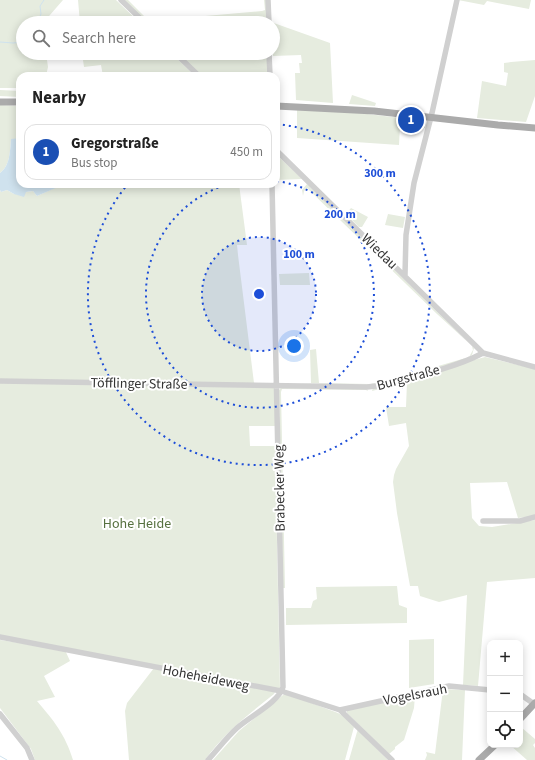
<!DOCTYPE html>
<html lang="en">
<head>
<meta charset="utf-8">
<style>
	body { margin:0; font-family:"Source Sans 3",sans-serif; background:#f6f6f6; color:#222 }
	.controls { position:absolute; right:12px; bottom:12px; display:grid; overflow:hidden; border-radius:8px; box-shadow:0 2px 10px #0003 }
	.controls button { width:36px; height:36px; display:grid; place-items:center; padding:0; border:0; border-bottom:1px solid #e0e0e0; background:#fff; color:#222; font:20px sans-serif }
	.you { position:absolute; left:294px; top:346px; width:14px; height:14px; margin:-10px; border:3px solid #fff; border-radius:50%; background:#1a73e8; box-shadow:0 0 0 6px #1a73e833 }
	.badge { display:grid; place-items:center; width:26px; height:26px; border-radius:50%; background:#111827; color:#fff; font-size:13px; font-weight:700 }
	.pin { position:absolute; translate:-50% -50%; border:2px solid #fff; box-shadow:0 1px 4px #0006 }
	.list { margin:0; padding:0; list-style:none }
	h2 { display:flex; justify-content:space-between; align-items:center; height:52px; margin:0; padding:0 16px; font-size:17px }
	h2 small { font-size:13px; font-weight:400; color:#767676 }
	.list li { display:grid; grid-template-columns:26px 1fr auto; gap:12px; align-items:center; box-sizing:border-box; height:56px; margin:0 8px 8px; padding:0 8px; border:1px solid #e0e0e0; border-radius:12px }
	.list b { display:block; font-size:15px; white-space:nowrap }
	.list p { margin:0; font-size:13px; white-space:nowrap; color:#767676 }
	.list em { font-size:13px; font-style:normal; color:#767676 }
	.icon { flex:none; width:22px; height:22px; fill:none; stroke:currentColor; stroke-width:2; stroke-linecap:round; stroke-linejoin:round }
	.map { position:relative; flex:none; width:535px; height:760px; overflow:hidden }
	.search { position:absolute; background:#fff; box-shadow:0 2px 10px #0003; left:16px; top:16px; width:264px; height:44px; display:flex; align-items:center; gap:10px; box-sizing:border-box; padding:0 14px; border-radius:22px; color:#767676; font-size:15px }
	.panel { position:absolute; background:#fff; box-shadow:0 2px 10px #0003; left:16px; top:72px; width:264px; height:116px; border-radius:12px }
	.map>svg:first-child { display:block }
</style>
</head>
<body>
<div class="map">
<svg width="535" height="760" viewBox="0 0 535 760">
	<rect width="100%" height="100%" fill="#fff"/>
	<!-- green -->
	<path fill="#e6ecdf" d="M0,0H63L43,23H23V53H46L48,67L46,76H20V88H0Z
		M78,0H116L140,23H80Z
		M123,0H128L149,21L262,11L265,10L264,0H267L268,23H147Z
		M458,0H531L529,9L487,1L484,5Z
		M271,22L330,43L333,103L296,100L295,73H300L299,63H302L301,55L273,56V23Z
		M82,53H171L195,76H103L101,65L84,67Z
		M178,53H269L268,76H202Z
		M535,60V96L526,122L477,118L482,81L506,86L508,73L504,72V63L511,62Z
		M0,90L20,91V97L0,96Z
		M352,95L376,103L375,106L349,104Z
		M0,105L20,106V138L11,140C10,151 10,166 0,173Z
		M297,110L359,113L426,121L425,128L400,126L399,145L297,138Z
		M278,156L302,179L276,180V157Z
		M59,184H239L247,245H237L238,255L254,383L275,388V426H249L250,446H275L280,689L0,637V190L1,192L7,190L14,194L33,191L37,196L57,187Z
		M307,184L474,348L472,355L458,362L377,385L296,383H311L310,350L316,349L319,383L370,384L387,381L469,357L473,350L472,346L437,314L307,188L304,191L303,196L302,190Z
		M351,208L368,217L362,227H359L346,214Z
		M388,214L405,217L403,228L385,225Z
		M309,273L310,285H280L279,274Z
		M485,357L535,369V516L518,518L507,482L470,483L472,518L479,526L492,527L535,520V578L487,582L478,686L463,685L467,595L439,602L420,596L418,586H410L397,513L393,482L394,475L396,469L409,446L406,423L389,426L386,407H406L407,382L372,391L373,388Z
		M281,388L367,389L368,391L366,390L282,389L281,392L285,588H283L279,390Z
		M397,586L399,605L407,608V623L286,625V608H311L313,601L317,599L316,587Z
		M434,639V684L409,688V640Z
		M0,640L65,650L70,661L44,676L55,697L37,701C54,721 65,734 73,760H35L31,749L0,708Z
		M154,668L275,692L274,694C249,714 224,733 205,760H129L125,711L127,703Z
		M443,689L465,690L462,760H425L427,755L426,752L435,754Z
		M287,694L338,713L345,717L354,727L345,760H213L239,731L283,695Z
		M415,695L414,708L404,740L395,747V749L389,754L347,713V710Z
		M521,727L535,739V743L533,745L535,748V760H527L510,745H520Z
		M358,730L388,760H349L357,732Z"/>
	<!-- water -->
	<path fill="#cfe2ee" d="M20,138V184H59L58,187L37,196L33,191L26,192L24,197L14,194L7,190L1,192L0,190V173C10,166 10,151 11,139Z"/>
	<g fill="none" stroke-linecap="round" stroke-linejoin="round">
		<!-- stream -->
		<path stroke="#cfe2ee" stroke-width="1" d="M37,23L41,14L40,6L44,0
			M0,42L13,43L23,42
			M0,756L7,760"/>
		<!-- minor -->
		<path stroke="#d0d0d0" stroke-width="5.5" d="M121,0L145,23
			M268,0L269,23
			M175,53L199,76
			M269,53L270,76
			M276,150L483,353
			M405,275L406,235L414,183L432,113L457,0
			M0,381L367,387L376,386C410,377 453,369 483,353L535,367
			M483,521H520L535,517
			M0,637L281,691L340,710L392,760
			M520,694L534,704
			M340,710L449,686L490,690
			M0,714L27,748L32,760
			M208,760C218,749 227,737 237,728C250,716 278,703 283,687L272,184"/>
		<!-- major -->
		<path stroke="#ababab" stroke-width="7" d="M0,102H20
			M276,106L374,111L498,125L535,128
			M520,719L535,703
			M479,760L495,745"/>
	</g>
	<!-- distance rings -->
	<circle cx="259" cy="294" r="57" fill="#1d4ed8" fill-opacity=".12"/>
	<g fill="none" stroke="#1d4ed8" stroke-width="2" stroke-dasharray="2 4">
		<circle cx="259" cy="294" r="57"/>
		<path d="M277 181A114 114 0 1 1 229 184"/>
		<path d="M277 124A171 171 0 1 1 128 184"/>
	</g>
	<g text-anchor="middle" stroke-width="4" stroke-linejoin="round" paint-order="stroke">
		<!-- street labels -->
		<g font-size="14" fill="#333" stroke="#fff">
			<text transform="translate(380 251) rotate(44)" y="5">Wiedau</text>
			<text transform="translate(408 377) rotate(-15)" y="5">Burgstraße</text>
			<text transform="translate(139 383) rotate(1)" y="5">Töfflinger Straße</text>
			<text transform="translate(279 488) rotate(-91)" y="5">Brabecker Weg</text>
			<text transform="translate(206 677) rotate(11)" y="5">Hoheheideweg</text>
			<text transform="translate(415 694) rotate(-11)" y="5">Vogelsrauh</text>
		</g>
		<!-- park labels -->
		<g font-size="14" fill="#56703f" stroke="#fff">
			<text x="137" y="528">Hohe Heide</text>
		</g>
	</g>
	<circle cx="259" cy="294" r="6" fill="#1d4ed8" stroke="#fff" stroke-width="2"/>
	<g font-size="12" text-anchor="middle" font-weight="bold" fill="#1d4ed8" stroke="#fff" stroke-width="4" stroke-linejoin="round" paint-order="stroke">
		<text x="380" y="177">300 m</text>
		<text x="340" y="218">200 m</text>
		<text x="299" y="258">100 m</text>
	</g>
</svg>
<div class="controls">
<button>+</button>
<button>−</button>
<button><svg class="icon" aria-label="locate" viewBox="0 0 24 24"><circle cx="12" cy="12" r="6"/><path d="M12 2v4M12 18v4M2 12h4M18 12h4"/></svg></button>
</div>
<div class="you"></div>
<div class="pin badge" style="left:411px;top:120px;background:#1a4fb4">1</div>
<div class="search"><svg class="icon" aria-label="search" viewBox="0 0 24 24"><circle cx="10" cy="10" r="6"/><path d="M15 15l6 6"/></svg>Search here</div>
<section class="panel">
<h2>Nearby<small></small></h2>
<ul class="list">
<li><span class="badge" style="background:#1a4fb4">1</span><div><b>Gregorstraße</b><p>Bus stop</p></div><em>450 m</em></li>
</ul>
</section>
</div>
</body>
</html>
